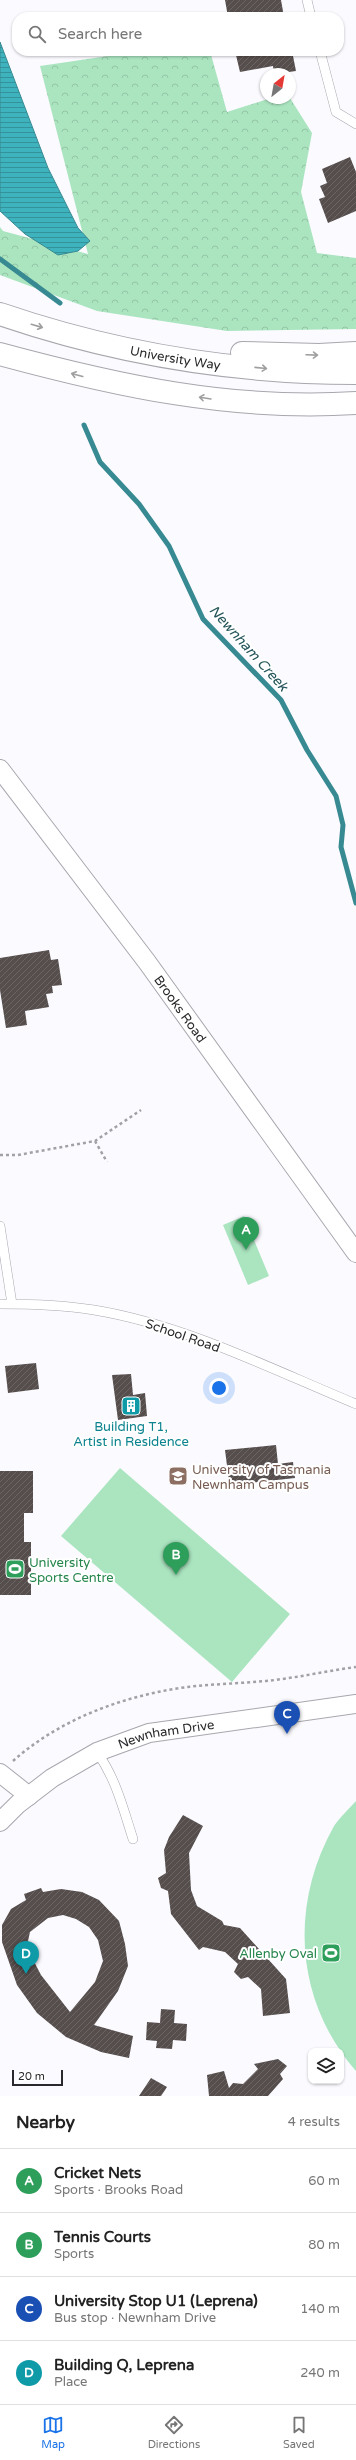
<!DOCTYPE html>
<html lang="en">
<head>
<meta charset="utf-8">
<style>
	body { margin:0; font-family:"Varela Round",sans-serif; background:#f2f2f2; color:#222 }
	.controls { position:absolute; right:12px; bottom:12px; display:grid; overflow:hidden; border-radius:8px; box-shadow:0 1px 3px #0004 }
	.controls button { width:36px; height:36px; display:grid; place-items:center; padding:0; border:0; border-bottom:1px solid #e0e0e0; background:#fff; color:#222; font:20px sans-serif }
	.compass { position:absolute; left:260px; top:68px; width:36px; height:36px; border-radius:50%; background:#fff; box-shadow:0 1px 3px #0004; rotate:31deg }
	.scale { position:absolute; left:12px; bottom:10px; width:51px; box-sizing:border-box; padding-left:4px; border:2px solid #29292c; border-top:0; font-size:11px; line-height:14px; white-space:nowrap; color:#29292c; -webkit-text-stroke:3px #fff; paint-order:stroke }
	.you { position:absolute; left:219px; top:1388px; width:14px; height:14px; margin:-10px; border:3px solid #fff; border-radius:50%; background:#1a73e8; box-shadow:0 0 0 6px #1a73e833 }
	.badge { display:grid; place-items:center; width:26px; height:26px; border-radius:50%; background:#1a73e8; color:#fff; font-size:13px; font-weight:700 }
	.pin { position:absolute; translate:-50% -33px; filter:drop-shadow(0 1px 2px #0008) }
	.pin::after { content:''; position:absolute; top:21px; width:14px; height:12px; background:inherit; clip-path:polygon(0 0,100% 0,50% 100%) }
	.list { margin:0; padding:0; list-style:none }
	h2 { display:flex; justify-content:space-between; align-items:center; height:52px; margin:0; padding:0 16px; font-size:17px }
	h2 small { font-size:13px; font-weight:400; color:#767676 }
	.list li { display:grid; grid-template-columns:26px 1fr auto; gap:12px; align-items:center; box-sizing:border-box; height:64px; padding:0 16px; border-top:1px solid #e0e0e0 }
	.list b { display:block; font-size:15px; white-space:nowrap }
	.list p { margin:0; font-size:13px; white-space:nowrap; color:#767676 }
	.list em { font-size:13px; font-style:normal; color:#767676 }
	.icon { flex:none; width:22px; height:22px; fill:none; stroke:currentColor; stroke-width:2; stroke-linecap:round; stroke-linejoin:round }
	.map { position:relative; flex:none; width:356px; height:2096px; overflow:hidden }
	.search { position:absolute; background:#fff; box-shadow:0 1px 3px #0004; left:12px; right:12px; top:12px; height:44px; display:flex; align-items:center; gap:10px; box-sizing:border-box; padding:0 14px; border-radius:16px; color:#767676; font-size:15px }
	.sheet { height:308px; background:#fff }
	nav { display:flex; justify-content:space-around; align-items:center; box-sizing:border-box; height:56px; border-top:1px solid #e0e0e0; background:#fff; font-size:11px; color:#767676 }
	nav a { display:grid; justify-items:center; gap:2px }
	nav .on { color:#1a73e8 }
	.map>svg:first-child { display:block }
</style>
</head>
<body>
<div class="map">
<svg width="356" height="2096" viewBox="0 0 356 2096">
	<defs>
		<pattern id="forest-crowns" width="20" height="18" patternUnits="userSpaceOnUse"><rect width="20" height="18" fill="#abe5c0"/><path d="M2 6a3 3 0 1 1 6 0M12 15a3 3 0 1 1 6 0" fill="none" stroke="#93c4a5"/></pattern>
		<pattern id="water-rules" width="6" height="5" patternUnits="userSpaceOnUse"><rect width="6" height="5" fill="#3eb3bd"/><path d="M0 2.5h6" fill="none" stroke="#34929a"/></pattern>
		<pattern id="building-hatch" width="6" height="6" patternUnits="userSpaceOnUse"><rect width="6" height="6" fill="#564e4d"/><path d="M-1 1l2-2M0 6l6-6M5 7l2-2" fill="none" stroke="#6b6564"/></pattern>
	</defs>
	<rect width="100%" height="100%" fill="#fafaff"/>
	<!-- forest -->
	<path fill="url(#forest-crowns)" d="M142,51H210L227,112L271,98H290L312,133L301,192L317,253L356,258V329L227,331L97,311L0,275V227L3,231L88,254L40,66Z"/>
	<!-- garden -->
	<path fill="#abe5c0" d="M244,1216L269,1276L248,1285L223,1225Z
		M120,1468L290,1614L232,1682L61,1536Z
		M356,1801V2071C295,2001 289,1906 334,1826C340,1817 349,1809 356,1801Z"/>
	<!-- water -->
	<path fill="url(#water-rules)" stroke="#388a92" d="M0,42L48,168L78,228L90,241L78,251L58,255L25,234L0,211Z"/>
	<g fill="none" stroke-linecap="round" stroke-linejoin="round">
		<!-- stream -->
		<path stroke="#388a92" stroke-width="5" d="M0,259L60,303
			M84,425L100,462L139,504L169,546L203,619L281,700L307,750L336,796L343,825L341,847L356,903"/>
	</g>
	<!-- building -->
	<path fill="url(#building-hatch)" fill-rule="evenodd" d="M225,0H281L284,17H228Z
		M235,51H292L296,71L274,74L273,66L240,72Z
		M350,157L356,172V211L328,223L319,199L325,197L320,186L327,183L322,169Z
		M49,950L51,960L58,959L62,985L52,986L53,993L46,994L49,1007L25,1011L27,1025L6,1028L0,990V958Z
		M36,1363L39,1389L8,1393L5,1366Z
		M131,1374L133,1395L145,1393L147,1416L118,1420L112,1375Z
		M276,1445L278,1464L293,1462L295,1478L250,1483V1486L230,1489L225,1450Z
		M0,1471H33V1513H24V1542H31V1595H0Z
		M183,1815L203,1826L189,1853L191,1890L197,1906L222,1921L224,1925L240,1928L286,1979L290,2013L263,2016L261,1989L248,1977L241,1979L234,1972L238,1964L225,1952L203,1947L199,1950L171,1914L168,1891L161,1888L158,1878L166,1873L164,1850L169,1837Z
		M41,1888L43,1892L61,1889L82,1892L99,1900L119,1921L125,1944L128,1966L118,1991L94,2025L133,2036L129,2058L101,2052L66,2037L37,2013L17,1985L2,1942V1925L11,1909L26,1900L24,1894ZM63,1915L76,1919L89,1927L98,1940L103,1961L95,1982L70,2012L41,1975L29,1952L28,1941L30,1932L48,1918Z
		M161,2009L175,2010L174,2023L187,2024L186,2041L173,2040L172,2049L156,2048L157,2041L146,2040L147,2022L160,2023Z
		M278,2059L287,2066L280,2074L283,2079L268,2096H209L207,2075L224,2071L229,2088L233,2083L243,2084L258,2069L254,2064Z
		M151,2078L167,2087L161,2096H139Z"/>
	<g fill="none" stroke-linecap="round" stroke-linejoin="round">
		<defs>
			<path id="lane" d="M307,0L311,17
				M320,51L336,112L356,124
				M0,1226L12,1304
				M0,1304C31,1304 63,1305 94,1310C185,1325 271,1369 356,1404
				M97,1752C116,1779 123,1808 133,1839"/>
			<g id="street">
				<path id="s1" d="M0,769L147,962L356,1253"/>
				<path d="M0,1773L29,1796"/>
				<path id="s2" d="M0,1822L18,1804L52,1778L97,1752L149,1733L356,1704"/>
			</g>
			<g id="secondary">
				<path id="s3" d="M0,314C114,353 236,373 356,373"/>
				<path d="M242,353L319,355L356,353"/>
				<path d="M0,354C118,386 233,411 356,403"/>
			</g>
		</defs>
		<!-- lane casing -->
		<use href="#lane" stroke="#a7a7ae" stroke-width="10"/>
		<!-- street casing -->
		<use href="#street" stroke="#a7a7ae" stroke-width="20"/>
		<!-- secondary casing -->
		<use href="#secondary" stroke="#a7a7ae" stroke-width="24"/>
		<!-- path -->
		<path stroke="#a1a1a6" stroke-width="2.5" stroke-dasharray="3 3" stroke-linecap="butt" d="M95,1141L107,1162
			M0,1155H18L95,1141L141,1110
			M13,1761C62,1717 131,1693 196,1686C219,1684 243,1683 266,1681C296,1678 326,1671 356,1667"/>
		<!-- lane -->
		<use href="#lane" stroke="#fff" stroke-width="9"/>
		<!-- street -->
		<use href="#street" stroke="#fff" stroke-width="18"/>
		<!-- secondary -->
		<use href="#secondary" stroke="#fff" stroke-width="22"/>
	</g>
	<!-- one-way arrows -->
	<defs><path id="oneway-shaft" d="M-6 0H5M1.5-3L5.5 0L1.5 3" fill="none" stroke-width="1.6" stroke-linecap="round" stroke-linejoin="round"/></defs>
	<g stroke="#9f9fa0">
		<use href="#oneway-shaft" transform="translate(37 326) rotate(16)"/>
		<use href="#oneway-shaft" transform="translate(312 355) rotate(2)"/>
		<use href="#oneway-shaft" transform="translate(261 368) rotate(6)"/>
		<use href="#oneway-shaft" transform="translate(77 375) rotate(-165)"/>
		<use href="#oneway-shaft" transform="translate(205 398) rotate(-171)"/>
	</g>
	<!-- icons -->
	<defs>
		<symbol id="building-square" viewBox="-11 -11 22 22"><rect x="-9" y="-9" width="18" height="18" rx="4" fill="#0f9aa8" stroke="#fff"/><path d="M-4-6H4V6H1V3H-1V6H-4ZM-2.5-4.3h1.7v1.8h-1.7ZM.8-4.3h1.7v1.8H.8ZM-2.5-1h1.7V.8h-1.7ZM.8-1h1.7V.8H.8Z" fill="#fff"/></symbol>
		<symbol id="university-square" viewBox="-11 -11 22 22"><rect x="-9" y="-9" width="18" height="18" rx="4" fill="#8d6e63" stroke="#fff"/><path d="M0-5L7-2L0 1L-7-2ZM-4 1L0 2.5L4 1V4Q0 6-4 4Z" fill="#fff"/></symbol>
		<symbol id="stadium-square" viewBox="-11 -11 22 22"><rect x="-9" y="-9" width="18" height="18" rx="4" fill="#2e9e5b" stroke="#fff"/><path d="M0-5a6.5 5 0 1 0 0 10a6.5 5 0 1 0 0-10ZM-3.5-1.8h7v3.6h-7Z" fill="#fff"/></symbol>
	</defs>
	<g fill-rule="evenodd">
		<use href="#building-square" x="120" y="1395" width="22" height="22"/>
		<use href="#university-square" x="167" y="1465" width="22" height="22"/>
		<use href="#stadium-square" x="4" y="1558" width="22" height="22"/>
		<use href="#stadium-square" x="320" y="1942" width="22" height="22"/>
	</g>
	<g text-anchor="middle" stroke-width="4" stroke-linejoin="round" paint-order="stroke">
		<!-- street labels -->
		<g font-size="13" fill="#29292c" stroke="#fff">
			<text dy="5" stroke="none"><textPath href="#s3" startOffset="181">University Way</textPath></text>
			<text dy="5" stroke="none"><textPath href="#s1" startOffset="300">Brooks Road</textPath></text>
			<text transform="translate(183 1335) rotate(19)" y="5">School Road</text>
			<text dy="5" stroke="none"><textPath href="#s2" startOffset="192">Newnham Drive</textPath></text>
		</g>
		<!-- culture labels -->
		<g font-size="13" fill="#0d838f" stroke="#fff">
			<text x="131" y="1431">Building T1,<tspan x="131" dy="15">Artist in Residence</tspan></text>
		</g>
		<!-- education labels -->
		<g font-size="13" fill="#785e54" stroke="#fff" text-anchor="start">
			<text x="192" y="1474">University of Tasmania<tspan x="192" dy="15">Newnham Campus</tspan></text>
		</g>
		<!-- leisure labels -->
		<g font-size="13" fill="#27864d" stroke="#fff" text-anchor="start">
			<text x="29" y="1567">University<tspan x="29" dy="15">Sports Centre</tspan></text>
			<text x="317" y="1958" text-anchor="end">Allenby Oval</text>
		</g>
		<!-- water labels -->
		<g font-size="14" font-style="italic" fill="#24555a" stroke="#fff">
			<text transform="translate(249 648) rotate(48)" y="5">Newnham Creek</text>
		</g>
	</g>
</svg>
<div class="controls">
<button><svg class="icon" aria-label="layers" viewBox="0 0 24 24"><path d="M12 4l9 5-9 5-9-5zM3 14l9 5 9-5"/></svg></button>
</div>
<svg class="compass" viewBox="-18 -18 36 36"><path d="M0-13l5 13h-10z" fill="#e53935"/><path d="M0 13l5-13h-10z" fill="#767676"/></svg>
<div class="scale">20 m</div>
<div class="you"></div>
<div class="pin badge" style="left:246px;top:1250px;background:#2e9e5b">A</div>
<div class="pin badge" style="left:176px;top:1575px;background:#2e9e5b">B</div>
<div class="pin badge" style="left:287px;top:1734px;background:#1a4fb4">C</div>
<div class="pin badge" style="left:26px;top:1974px;background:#0f9aa8">D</div>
<div class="search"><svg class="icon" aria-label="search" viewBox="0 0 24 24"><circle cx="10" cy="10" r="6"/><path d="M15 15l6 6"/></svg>Search here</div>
</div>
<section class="sheet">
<h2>Nearby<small>4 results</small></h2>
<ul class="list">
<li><span class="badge" style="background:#2e9e5b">A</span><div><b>Cricket Nets</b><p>Sports · Brooks Road</p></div><em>60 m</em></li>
<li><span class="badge" style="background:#2e9e5b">B</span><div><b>Tennis Courts</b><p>Sports</p></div><em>80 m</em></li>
<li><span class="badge" style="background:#1a4fb4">C</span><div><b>University Stop U1 (Leprena)</b><p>Bus stop · Newnham Drive</p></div><em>140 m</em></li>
<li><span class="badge" style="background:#0f9aa8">D</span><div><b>Building Q, Leprena</b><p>Place</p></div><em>240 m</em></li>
</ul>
</section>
<nav>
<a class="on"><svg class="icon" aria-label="map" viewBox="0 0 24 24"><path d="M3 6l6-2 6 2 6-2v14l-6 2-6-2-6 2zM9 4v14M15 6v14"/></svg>Map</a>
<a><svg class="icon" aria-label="directions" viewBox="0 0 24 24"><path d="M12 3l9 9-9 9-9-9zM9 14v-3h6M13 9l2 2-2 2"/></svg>Directions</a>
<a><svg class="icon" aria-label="saved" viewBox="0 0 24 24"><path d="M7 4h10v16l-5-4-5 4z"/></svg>Saved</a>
</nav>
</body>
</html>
